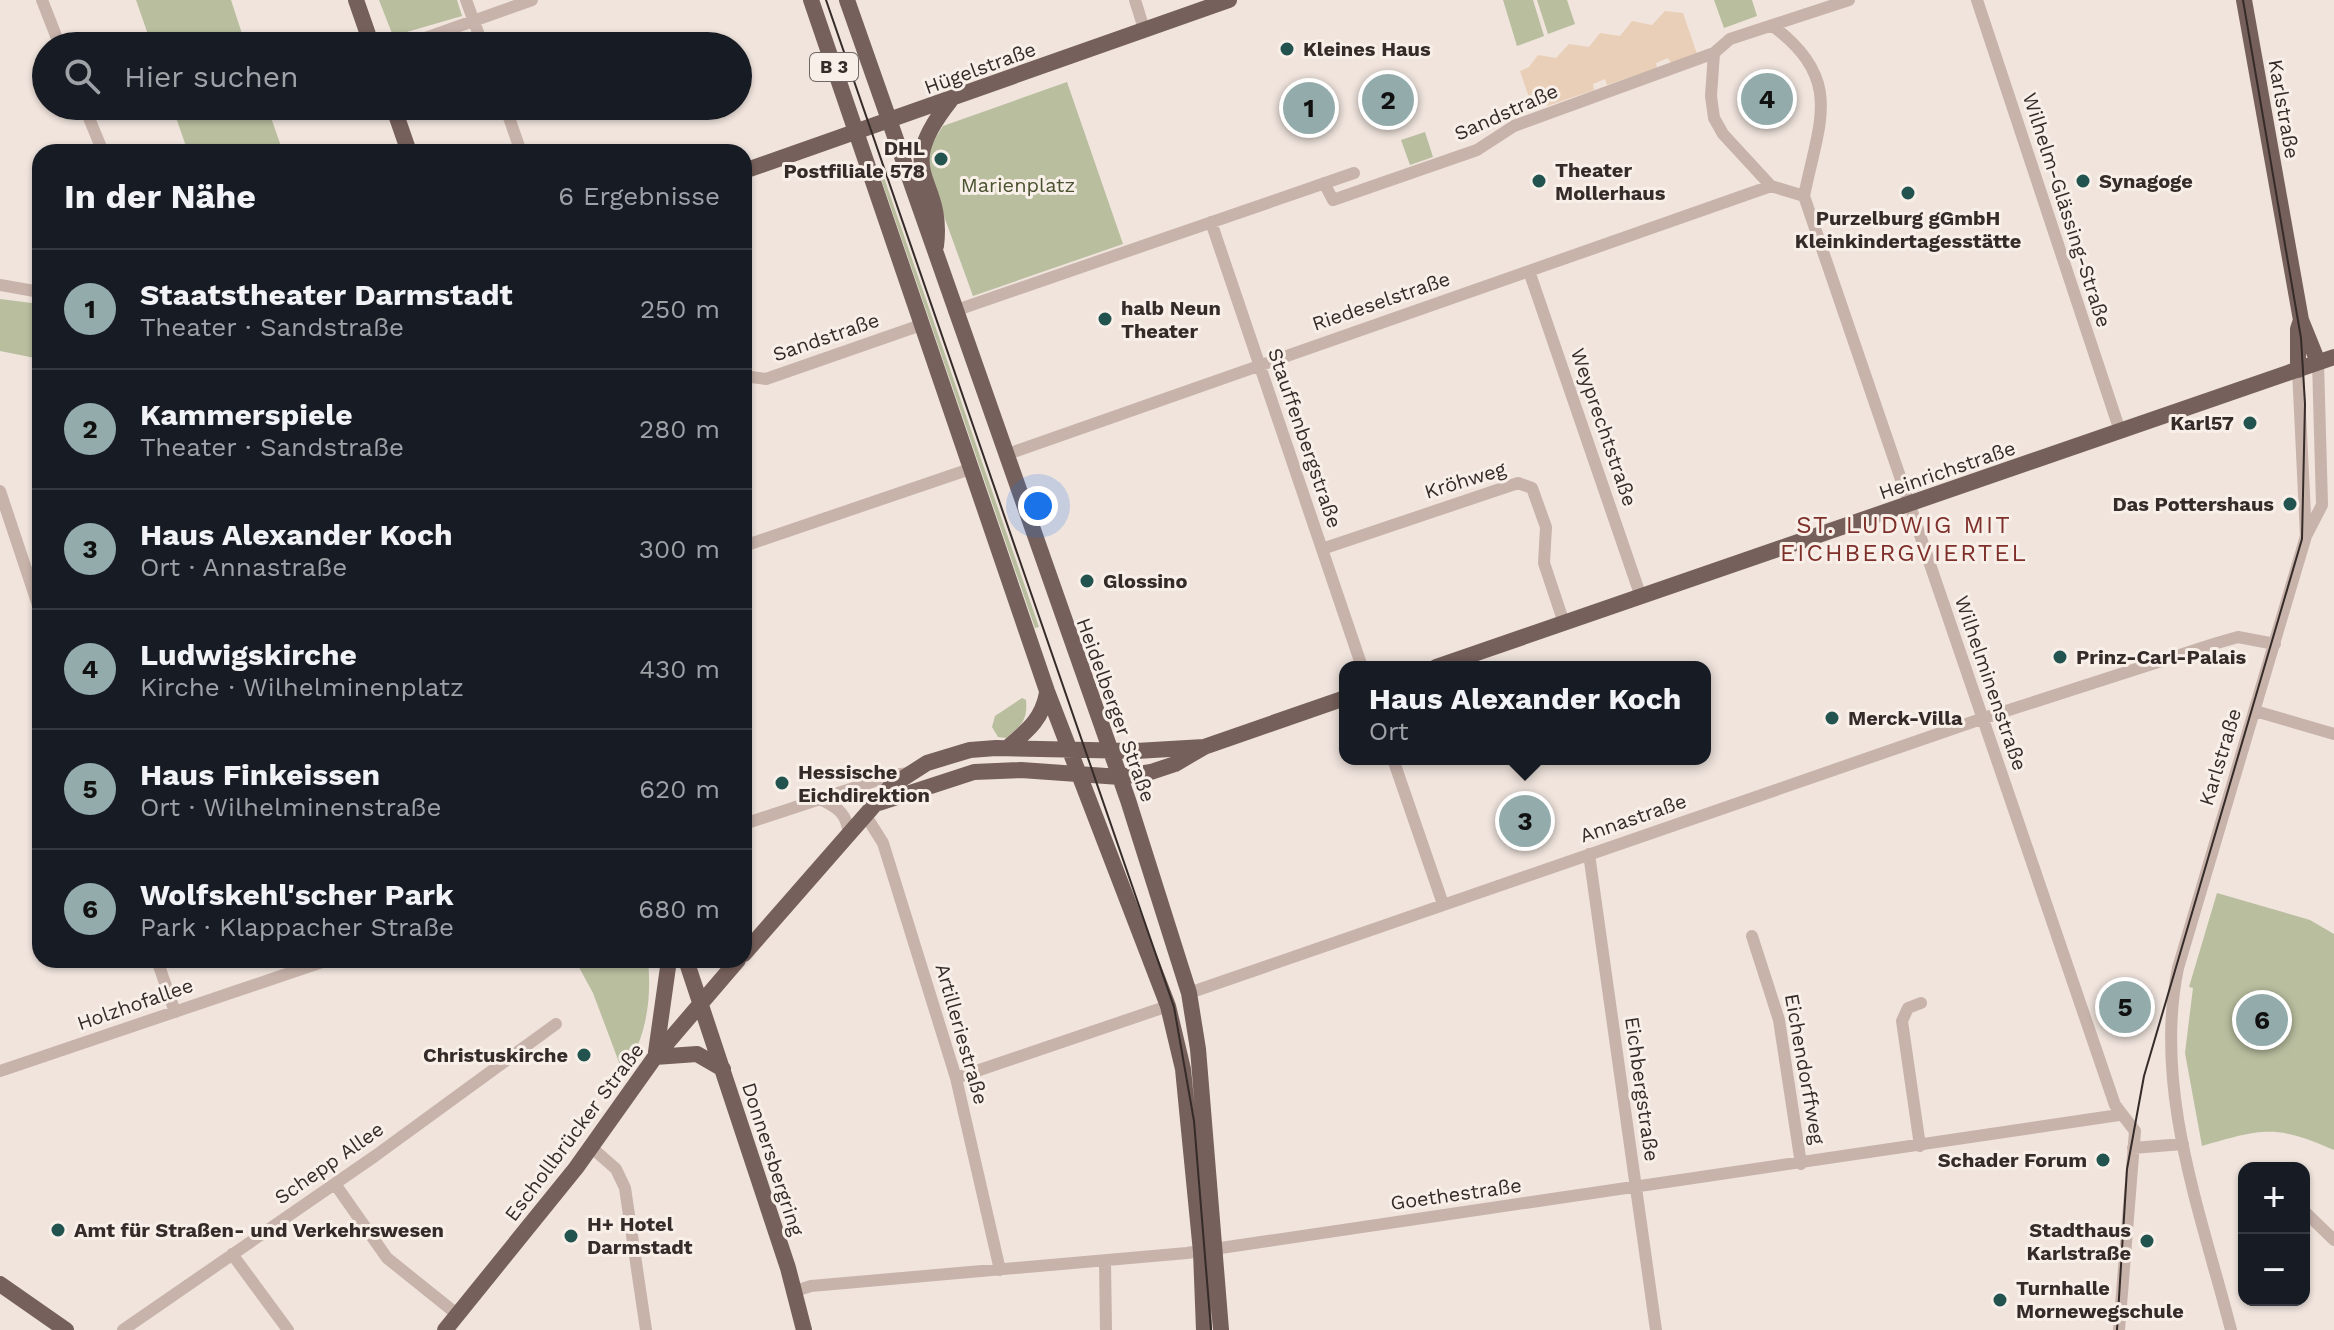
<!DOCTYPE html>
<html lang="de">
<head>
<meta charset="utf-8">
<style>
	body { margin:0; font-family:"Work Sans",sans-serif; background:#20242c; color:#f1f3f6 }
	.controls { position:absolute; right:24px; bottom:24px; display:grid; overflow:hidden; border-radius:16px; box-shadow:0 2px 6px #0004 }
	.controls button { width:72px; height:72px; display:grid; place-items:center; padding:0; border:0; border-bottom:2px solid #363941; background:#171b24; color:#f1f3f6; font:40px sans-serif }
	.you { position:absolute; left:1038px; top:506px; width:28px; height:28px; margin:-20px; border:6px solid #fff; border-radius:50%; background:#1a73e8; box-shadow:0 0 0 12px #1a73e833 }
	.badge { display:grid; place-items:center; width:52px; height:52px; border-radius:50%; background:#94abab; color:#111; font-size:26px; font-weight:700 }
	.pin { position:absolute; translate:-50% -50%; border:4px solid #fff; box-shadow:0 2px 8px #0006 }
	.popup { position:absolute; left:1339px; top:661px; width:372px; height:104px; box-sizing:border-box; display:grid; place-content:center; border-radius:16px; background:#171b24; filter:drop-shadow(0 2px 6px #0005); font-size:26px; white-space:nowrap; color:#9ea1a6 }
	.popup b { font-size:30px; color:#f1f3f6 }
	.popup::after { content:''; position:absolute; left:50%; top:100%; margin-left:-16px; border:16px solid transparent; border-top-color:#171b24 }
	.list { margin:0; padding:0; list-style:none }
	h2 { display:flex; justify-content:space-between; align-items:center; height:104px; margin:0; padding:0 32px; font-size:34px }
	h2 small { font-size:26px; font-weight:400; color:#9ea1a6 }
	.list li { display:grid; grid-template-columns:52px 1fr auto; gap:24px; align-items:center; box-sizing:border-box; height:120px; padding:0 32px; border-top:2px solid #363941 }
	.list b { display:block; font-size:30px; white-space:nowrap }
	.list p { margin:0; font-size:26px; white-space:nowrap; color:#9ea1a6 }
	.list em { font-size:26px; font-style:normal; color:#9ea1a6 }
	.icon { flex:none; width:44px; height:44px; fill:none; stroke:currentColor; stroke-width:2; stroke-linecap:round; stroke-linejoin:round }
	.map { position:relative; flex:none; width:2334px; height:1330px; overflow:hidden }
	.search { position:absolute; background:#171b24; box-shadow:0 2px 6px #0004; left:32px; top:32px; width:720px; height:88px; display:flex; align-items:center; gap:20px; box-sizing:border-box; padding:0 28px; border-radius:44px; color:#9ea1a6; font-size:30px }
	.panel { position:absolute; background:#171b24; box-shadow:0 2px 6px #0004; left:32px; top:144px; width:720px; height:824px; border-radius:24px }
	.map>svg:first-child { display:block }
</style>
</head>
<body>
<div class="map">
<svg width="2334" height="1330" viewBox="0 0 2334 1330">
	<rect width="100%" height="100%" fill="#f0e4dd"/>
	<!-- green -->
	<path fill="#b8be9e" d="M136,0H231L246,46H152Z
		M379,0H457L462,16L393,36Z
		M1503,0H1533L1544,36L1517,46Z
		M1537,0H1567L1575,24L1548,34Z
		M1714,0H1752L1757,16L1724,28Z
		M1067,82L1123,244L973,296L928,172L930,147L943,126Z
		M172,106H267L283,152H188Z
		M1425,132L1433,157L1410,165L1401,140Z
		M880,166L1039,627L1035,628L877,167Z
		M0,299L40,304V359L0,351Z
		M1022,698L1026,700C1028,720 1021,726 1006,738L998,737L992,727L995,716Z
		M2217,893L2310,920L2334,934V1150C2275,1124 2262,1129 2202,1146L2185,1053L2193,988L2189,987Z
		M575,960H648C652,1000 646,1040 623,1073L593,993Z"/>
	<!-- sand -->
	<path fill="#e9cfb7" d="M1665,11L1683,13L1697,54L1671,63L1668,58L1656,63L1657,68L1607,85L1605,79L1593,84L1594,90L1547,106L1545,101L1532,106L1520,71L1529,67L1538,55L1556,58L1569,44L1589,47L1600,33L1620,36L1632,21L1652,25Z"/>
	<g fill="none" stroke-linecap="round" stroke-linejoin="round">
		<!-- minor -->
		<path stroke="#c7b3aa" stroke-width="12" d="M42,0L60,46
			M466,0L483,46
			M1135,0L1144,29
			M1977,0L2120,431
			M1774,27C1844,80 1819,122 1804,196
			M403,46L532,0
			M84,106L103,152
			M505,106L521,152
			M1324,183L1333,200L1477,150L1514,126L1714,53
			M1804,196L2115,1105L2135,1131L2119,1330
			M1804,196L1771,186L1723,134L1714,118L1711,96L1714,53L1730,39L1849,0
			M1211,222L1362,667
			M1529,271L1641,597
			M0,285L40,292
			M954,311L1354,173
			M2298,370L2306,536
			M744,376L766,379L921,325
			M1005,455L1771,186
			M0,491L40,611
			M744,546L970,469
			M1322,549L1518,483L1532,488L1546,527L1544,563L1564,623
			M2255,711L2334,734
			M1393,759L1443,904
			M820,799C839,808 847,814 849,835
			M866,816L883,843L956,1078L1000,1270
			M744,824L893,775L909,773
			M1589,854L1656,1330
			M1752,936L1779,1020L1801,1164
			M157,960L175,1012
			M1189,993L1981,719L2217,643L2238,637L2275,644
			M0,1071L328,960
			M956,1078L1168,1006
			M1920,1146L1902,1021L1908,1008L1921,1003
			M591,1147L616,1169L625,1188L646,1330
			M2133,1148L2183,1144
			M335,1184L387,1258L458,1315
			M2304,1211L2334,1240
			M232,1254L288,1330
			M1105,1262L1106,1330
			M795,1291L811,1286L1187,1253L2119,1115
			M123,1330L375,1156L556,1024
			M2231,1330C2201,1213 2153,1089 2178,968L2306,536L2322,505L2318,362"/>
		<!-- major -->
		<path stroke="#76605b" stroke-width="16" d="M356,0L372,46
			M811,0L1047,691L1168,1006L1183,1069L1201,1252L1204,1330
			M847,0L1128,800L1189,993L1198,1049L1221,1330
			M2244,0L2301,320L2318,362
			M393,106L409,152
			M744,171L1229,0
			M936,246C945,175 890,177 950,101
			M2298,370V329L2301,320
			M1436,667L2334,357
			M1007,748C1027,731 1042,720 1047,693
			M879,803L974,772L1021,770L1120,777L1151,772L1175,764L1204,747L1345,698
			M744,954L891,786L927,763L970,750L996,748L1136,751L1204,747
			M686,960L788,1268L804,1330
			M656,1052L669,960
			M655,1057L697,1054L723,1069
			M0,1284L66,1330
			M445,1330L576,1168L655,1057L738,960"/>
		<!-- tram -->
		<path stroke="#352b29" stroke-width="2" d="M826,0L1174,1007L1194,1121L1211,1330
			M2117,1330L2127,1169L2144,1076L2302,539L2305,404L2301,338L2243,0"/>
	</g>
	<!-- markers -->
	<g fill="#22534f" stroke="#f8efe9" stroke-width="3">
		<circle cx="1287" cy="49" r="8"/>
		<circle cx="941" cy="159" r="8"/>
		<circle cx="1539" cy="181" r="8"/>
		<circle cx="2083" cy="181" r="8"/>
		<circle cx="1908" cy="193" r="8"/>
		<circle cx="1105" cy="319" r="8"/>
		<circle cx="2250" cy="423" r="8"/>
		<circle cx="2290" cy="504" r="8"/>
		<circle cx="1087" cy="581" r="8"/>
		<circle cx="2060" cy="657" r="8"/>
		<circle cx="1832" cy="718" r="8"/>
		<circle cx="782" cy="783" r="8"/>
		<circle cx="584" cy="1055" r="8"/>
		<circle cx="2103" cy="1160" r="8"/>
		<circle cx="58" cy="1230" r="8"/>
		<circle cx="571" cy="1236" r="8"/>
		<circle cx="2147" cy="1241" r="8"/>
		<circle cx="2000" cy="1300" r="8"/>
	</g>
	<g text-anchor="middle" stroke-width="6" stroke-linejoin="round" paint-order="stroke">
		<!-- shield labels -->
		<rect fill="#f8efe9" stroke="#706663" stroke-width="2" x="810" y="53" width="48" height="28" rx="6"/>
		<g font-size="18" font-weight="bold" fill="#352b29">
			<text x="834" y="73">B 3</text>
		</g>
		<!-- poi labels -->
		<g font-size="20" font-weight="bold" fill="#352b29" stroke="#f8efe9" text-anchor="start">
			<text x="1303" y="56">Kleines Haus</text>
			<text x="925" y="155" text-anchor="end">DHL<tspan x="925" dy="23">Postfiliale 578</tspan></text>
			<text x="1555" y="177">Theater<tspan x="1555" dy="23">Mollerhaus</tspan></text>
			<text x="2099" y="188">Synagoge</text>
			<text x="1908" y="225" text-anchor="middle">Purzelburg gGmbH<tspan x="1908" dy="23">Kleinkindertagesstätte</tspan></text>
			<text x="1121" y="315">halb Neun<tspan x="1121" dy="23">Theater</tspan></text>
			<text x="2234" y="430" text-anchor="end">Karl57</text>
			<text x="2274" y="511" text-anchor="end">Das Pottershaus</text>
			<text x="1103" y="588">Glossino</text>
			<text x="2076" y="664">Prinz-Carl-Palais</text>
			<text x="1848" y="725">Merck-Villa</text>
			<text x="798" y="779">Hessische<tspan x="798" dy="23">Eichdirektion</tspan></text>
			<text x="568" y="1062" text-anchor="end">Christuskirche</text>
			<text x="2087" y="1167" text-anchor="end">Schader Forum</text>
			<text x="587" y="1231">H+ Hotel<tspan x="587" dy="23">Darmstadt</tspan></text>
			<text x="74" y="1237">Amt für Straßen- und Verkehrswesen</text>
			<text x="2131" y="1237" text-anchor="end">Stadthaus<tspan x="2131" dy="23">Karlstraße</tspan></text>
			<text x="2016" y="1295">Turnhalle<tspan x="2016" dy="23">Mornewegschule</tspan></text>
		</g>
		<!-- street labels -->
		<g font-size="20" fill="#352b29" stroke="#f8efe9">
			<text transform="translate(980 68) rotate(-20)" y="7">Hügelstraße</text>
			<text transform="translate(2284 109) rotate(80)" y="7">Karlstraße</text>
			<text transform="translate(1506 112) rotate(-24)" y="7">Sandstraße</text>
			<text transform="translate(2067 210) rotate(72)" y="7">Wilhelm-Glässing-Straße</text>
			<text transform="translate(1381 301) rotate(-19)" y="7">Riedeselstraße</text>
			<text transform="translate(826 337) rotate(-19)" y="7">Sandstraße</text>
			<text transform="translate(1604 427) rotate(71)" y="7">Weyprechtstraße</text>
			<text transform="translate(1305 438) rotate(71)" y="7">Stauffenbergstraße</text>
			<text transform="translate(1947 470) rotate(-19)" y="7">Heinrichstraße</text>
			<text transform="translate(1465 480) rotate(-17)" y="7">Kröhweg</text>
			<text transform="translate(1991 683) rotate(71)" y="7">Wilhelminenstraße</text>
			<text transform="translate(1116 710) rotate(70)" y="7">Heidelberger Straße</text>
			<text transform="translate(2220 757) rotate(-73)" y="7">Karlstraße</text>
			<text transform="translate(1633 818) rotate(-19)" y="7">Annastraße</text>
			<text transform="translate(135 1004) rotate(-19)" y="7">Holzhofallee</text>
			<text transform="translate(962 1034) rotate(74)" y="7">Artilleriestraße</text>
			<text transform="translate(1805 1069) rotate(80)" y="7">Eichendorffweg</text>
			<text transform="translate(1642 1089) rotate(82)" y="7">Eichbergstraße</text>
			<text transform="translate(574 1132) rotate(-53)" y="7">Eschollbrücker Straße</text>
			<text transform="translate(773 1159) rotate(72)" y="7">Donnersbergring</text>
			<text transform="translate(329 1163) rotate(-35)" y="7">Schepp Allee</text>
			<text transform="translate(1456 1194) rotate(-8)" y="7">Goethestraße</text>
		</g>
		<!-- park labels -->
		<g font-size="20" fill="#4a522f" stroke="#f8efe9">
			<text x="1018" y="192">Marienplatz</text>
		</g>
		<!-- quarter labels -->
		<g font-size="24" letter-spacing="2" fill="#7e2f29" stroke="#f8efe9">
			<text x="1904" y="533">ST. LUDWIG MIT<tspan x="1904" dy="28">EICHBERGVIERTEL</tspan></text>
		</g>
	</g>
</svg>
<div class="controls">
<button>+</button>
<button>−</button>
</div>
<div class="you"></div>
<div class="pin badge" style="left:1309px;top:108px">1</div>
<div class="pin badge" style="left:1388px;top:100px">2</div>
<div class="pin badge" style="left:1525px;top:821px">3</div>
<div class="popup"><b>Haus Alexander Koch</b>Ort</div>
<div class="pin badge" style="left:1767px;top:99px">4</div>
<div class="pin badge" style="left:2125px;top:1007px">5</div>
<div class="pin badge" style="left:2262px;top:1020px">6</div>
<div class="search"><svg class="icon" aria-label="search" viewBox="0 0 24 24"><circle cx="10" cy="10" r="6"/><path d="M15 15l6 6"/></svg>Hier suchen</div>
<section class="panel">
<h2>In der Nähe<small>6 Ergebnisse</small></h2>
<ul class="list">
<li><span class="badge">1</span><div><b>Staatstheater Darmstadt</b><p>Theater · Sandstraße</p></div><em>250 m</em></li>
<li><span class="badge">2</span><div><b>Kammerspiele</b><p>Theater · Sandstraße</p></div><em>280 m</em></li>
<li><span class="badge">3</span><div><b>Haus Alexander Koch</b><p>Ort · Annastraße</p></div><em>300 m</em></li>
<li><span class="badge">4</span><div><b>Ludwigskirche</b><p>Kirche · Wilhelminenplatz</p></div><em>430 m</em></li>
<li><span class="badge">5</span><div><b>Haus Finkeissen</b><p>Ort · Wilhelminenstraße</p></div><em>620 m</em></li>
<li><span class="badge">6</span><div><b>Wolfskehl'scher Park</b><p>Park · Klappacher Straße</p></div><em>680 m</em></li>
</ul>
</section>
</div>
</body>
</html>
